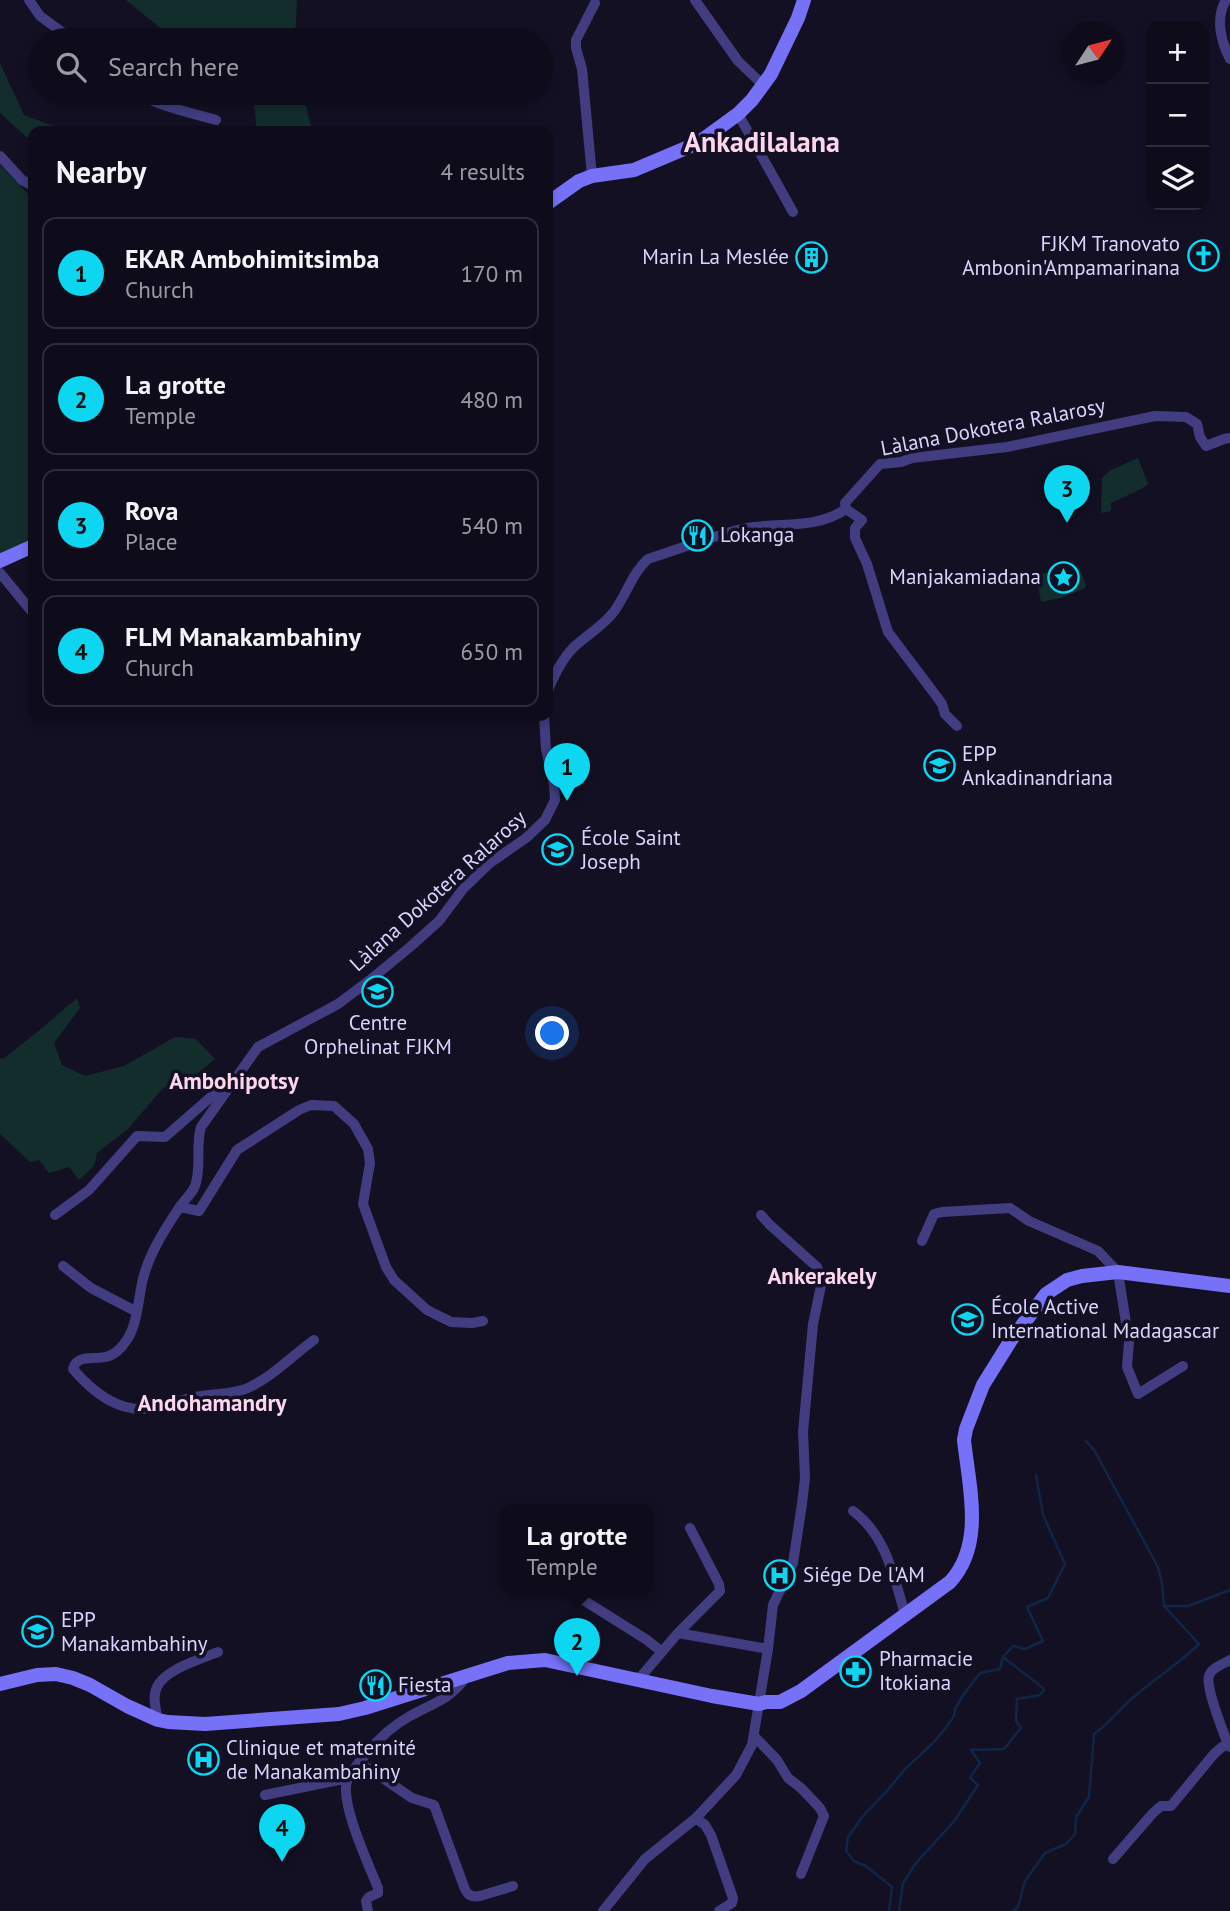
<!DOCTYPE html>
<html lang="en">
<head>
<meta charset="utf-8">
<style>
	body { margin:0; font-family:"PT Sans",sans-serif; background:#171524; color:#f1f3f6 }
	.controls { position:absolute; right:21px; top:21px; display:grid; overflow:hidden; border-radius:14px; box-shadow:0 4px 10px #0003 }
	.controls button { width:63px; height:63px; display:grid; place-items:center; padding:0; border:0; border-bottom:2px solid #2e2c3a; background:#0e0c1b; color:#f1f3f6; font:35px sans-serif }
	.compass { position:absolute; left:1062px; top:21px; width:63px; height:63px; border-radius:50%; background:#0e0c1b; box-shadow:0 4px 10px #0003; rotate:54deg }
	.you { position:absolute; left:553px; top:1034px; width:24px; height:24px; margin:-18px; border:5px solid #fff; border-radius:50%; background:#1a73e8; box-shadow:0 0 0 10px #1a73e833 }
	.badge { display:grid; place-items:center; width:46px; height:46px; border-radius:50%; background:#0dd7f0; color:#111; font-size:23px; font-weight:700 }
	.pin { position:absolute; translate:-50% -58px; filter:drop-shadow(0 2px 4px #0008) }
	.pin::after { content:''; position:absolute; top:37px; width:24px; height:21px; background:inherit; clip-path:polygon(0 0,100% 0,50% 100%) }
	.popup { position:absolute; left:500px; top:1504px; width:154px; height:91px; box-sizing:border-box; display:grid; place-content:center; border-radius:14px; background:#0e0c1b; filter:drop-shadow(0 2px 5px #0005); font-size:23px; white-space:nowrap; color:#9b9ba3 }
	.popup b { font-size:26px; color:#f1f3f6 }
	.popup::after { content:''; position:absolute; left:50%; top:100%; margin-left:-14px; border:14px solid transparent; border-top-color:#0e0c1b }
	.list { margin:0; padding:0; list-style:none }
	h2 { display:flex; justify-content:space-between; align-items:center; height:91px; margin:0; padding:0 28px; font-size:30px }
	h2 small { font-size:23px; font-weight:400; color:#9b9ba3 }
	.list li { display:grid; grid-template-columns:46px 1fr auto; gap:21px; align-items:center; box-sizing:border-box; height:112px; margin:0 14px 14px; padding:0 14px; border:2px solid #2e2c3a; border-radius:14px }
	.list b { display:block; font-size:26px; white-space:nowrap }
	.list p { margin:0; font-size:23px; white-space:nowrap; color:#9b9ba3 }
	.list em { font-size:23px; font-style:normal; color:#9b9ba3 }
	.icon { flex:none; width:38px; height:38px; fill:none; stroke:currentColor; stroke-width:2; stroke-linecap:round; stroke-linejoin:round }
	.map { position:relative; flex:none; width:1230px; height:1911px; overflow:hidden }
	.search { position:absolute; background:#0e0c1b; box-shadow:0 4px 10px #0003; left:28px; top:28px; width:525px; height:77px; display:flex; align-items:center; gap:18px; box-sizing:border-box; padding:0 24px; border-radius:38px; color:#9b9ba3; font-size:26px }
	.panel { position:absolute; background:#0e0c1b; box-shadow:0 4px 10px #0003; left:28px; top:126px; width:525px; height:595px; border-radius:14px }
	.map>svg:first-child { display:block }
</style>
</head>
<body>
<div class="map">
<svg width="1230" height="1911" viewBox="0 0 1230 1911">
	<rect width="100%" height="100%" fill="#131024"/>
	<!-- green -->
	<path fill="#132d2d" d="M126,0H297L295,40H175Z
		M0,63L24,115L67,131H33V143L0,113Z
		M240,93H303L312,131H257L254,104Z
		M0,165L33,199V546L0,560Z
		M1138,458L1148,484L1141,489L1111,503V511L1101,513L1102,478L1111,470Z
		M1078,566L1086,585L1085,588L1061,598L1041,602L1036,575Z
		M77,998L80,1008L54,1043L62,1065L85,1076L124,1066L175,1037L196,1039L215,1059L176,1091L164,1087L128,1129L97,1153L94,1166L79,1180L69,1167L49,1173L39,1160L30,1162L0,1134V1058L3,1059L41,1029Z"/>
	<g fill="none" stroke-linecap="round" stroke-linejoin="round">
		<!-- stream -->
		<path stroke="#112547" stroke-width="2.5" d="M1086,1441L1094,1450L1158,1567L1162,1583L1164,1606
			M889,1911L892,1887L866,1866L854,1861L846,1851L848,1837L863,1816L887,1791L905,1769L932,1744L945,1729L954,1716L955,1709L964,1694L980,1673L1000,1669L1003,1657L1013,1646L1025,1649L1043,1641L1027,1607L1048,1598L1065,1564L1043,1515L1036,1475
			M899,1911L903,1883L916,1863L955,1820L978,1785L970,1778L980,1763L971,1750L1004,1749L1021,1728L1016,1721L1017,1699L1040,1695L1044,1690L1042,1687L1003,1657
			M1014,1911L1018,1907L1025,1881L1045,1853L1066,1844L1075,1834L1076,1817L1089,1797L1094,1734C1107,1725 1115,1715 1126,1704C1149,1682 1177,1666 1199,1644L1164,1606H1188L1230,1590"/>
		<!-- street -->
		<path stroke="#413d80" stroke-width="10" d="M29,0L40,16L73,40
			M695,0L738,61L763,85
			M1226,0C1215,18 1221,42 1230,59
			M137,93C160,107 189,112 216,120
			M738,114L793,212
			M0,156L22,180L33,186
			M592,176L582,69L576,48V40L595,3
			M846,509L862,520L855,528V538L867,564L888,632L937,697L942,704L945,714L957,726
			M0,573L33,613
			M548,690C555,674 562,659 574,647C586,636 601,627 612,614C626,597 631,574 648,559C679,549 711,537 741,529C779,521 813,531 846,509L845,503L880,464L901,462L912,458L1007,447L1155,416L1186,417L1197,424L1200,437L1206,446L1224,439L1230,438
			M180,1207L199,1211L237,1150L299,1110L311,1105L334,1106L354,1124L368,1149L370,1163L363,1204L386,1267L394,1280L427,1310L451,1322L472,1323L483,1321
			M55,1215L89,1190L137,1136L165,1137L228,1082
			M922,1241L934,1214L942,1212L1010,1208L1029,1221L1098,1251L1118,1272L1129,1342L1127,1367L1138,1394L1183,1366
			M63,1266L91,1288L137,1312
			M314,1340C293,1355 272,1377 248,1388C232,1395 212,1393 194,1397C177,1401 160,1409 141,1409C114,1409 90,1389 73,1369C77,1354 93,1360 105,1357C113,1356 122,1348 126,1341C138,1325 138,1298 143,1279C149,1254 165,1229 179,1208C184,1200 192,1194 195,1186C202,1167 195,1147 201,1127L258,1047L338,1004L370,980L410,947L439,921L463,889L490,863L526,838L545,820L555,800L554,785L546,749L544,716
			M853,1511C886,1535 894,1577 905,1614
			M690,1528L719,1584L720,1591L678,1633L768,1649
			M577,1596L647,1640L662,1652
			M638,1680L678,1633
			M158,1720C156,1709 152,1697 157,1687C165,1669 201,1659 218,1652
			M754,1736L777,1760L788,1778L801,1788L820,1808L824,1816L801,1874
			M1228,1745C1224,1733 1205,1687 1209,1676C1211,1668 1223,1664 1230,1660
			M359,1762L412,1798L434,1805L463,1884C466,1893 469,1898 480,1896L513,1886
			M265,1795L348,1778
			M696,1818L736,1775L752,1745L768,1649L773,1605L793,1563L802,1504L805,1478L803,1432L813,1324L822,1281L817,1267L770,1225L761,1215
			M1113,1859L1153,1813L1161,1806H1171L1214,1754L1222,1747L1228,1745L1230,1747
			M368,1911L366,1901L369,1897L378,1893V1888C369,1865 340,1804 347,1781C351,1770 361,1760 369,1751C380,1737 394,1725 410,1716C433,1703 450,1700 466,1677
			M603,1911L645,1859L696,1818L705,1825L711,1835L733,1898L732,1903L719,1911"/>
		<!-- secondary -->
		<path stroke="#7671f7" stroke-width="14" d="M548,203L579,181L592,176L634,170L698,143L738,114L752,100L771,74L798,18L804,0
			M0,561L33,546
			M0,1684L37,1675L56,1674L73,1678L90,1685L127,1706L158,1720L168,1722L205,1724L339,1714L365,1708L508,1663L545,1660L712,1696L759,1704L766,1702H780L801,1691L950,1582C985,1544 969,1487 964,1440L966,1429L983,1385L1011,1340L1046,1294L1067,1280L1082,1276L1118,1272L1230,1286"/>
	</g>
	<!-- icons -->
	<defs>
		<symbol id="church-ring" viewBox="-11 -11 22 22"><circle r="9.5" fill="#131024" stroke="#0dd7f0" stroke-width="1.5"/><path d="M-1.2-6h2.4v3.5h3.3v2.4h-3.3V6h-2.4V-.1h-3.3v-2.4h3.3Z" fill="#0dd7f0"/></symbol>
		<symbol id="building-ring" viewBox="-11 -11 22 22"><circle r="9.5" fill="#131024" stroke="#0dd7f0" stroke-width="1.5"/><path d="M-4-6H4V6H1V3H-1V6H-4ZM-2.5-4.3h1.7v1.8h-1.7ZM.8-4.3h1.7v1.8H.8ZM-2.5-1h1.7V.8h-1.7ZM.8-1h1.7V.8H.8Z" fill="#0dd7f0"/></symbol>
		<symbol id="restaurant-ring" viewBox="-11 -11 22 22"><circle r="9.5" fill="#131024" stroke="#0dd7f0" stroke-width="1.5"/><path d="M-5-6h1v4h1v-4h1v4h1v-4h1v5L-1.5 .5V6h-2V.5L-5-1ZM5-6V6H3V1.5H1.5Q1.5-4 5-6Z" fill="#0dd7f0"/></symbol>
		<symbol id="sight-ring" viewBox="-11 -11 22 22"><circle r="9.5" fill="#131024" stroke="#0dd7f0" stroke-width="1.5"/><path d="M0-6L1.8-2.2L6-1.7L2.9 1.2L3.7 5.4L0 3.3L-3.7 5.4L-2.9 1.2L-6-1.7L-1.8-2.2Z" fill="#0dd7f0"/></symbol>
		<symbol id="school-ring" viewBox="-11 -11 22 22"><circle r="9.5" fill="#131024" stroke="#0dd7f0" stroke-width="1.5"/><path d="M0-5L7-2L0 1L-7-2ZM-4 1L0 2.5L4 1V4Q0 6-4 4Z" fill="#0dd7f0"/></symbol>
		<symbol id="hospital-ring" viewBox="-11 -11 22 22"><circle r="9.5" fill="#131024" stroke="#0dd7f0" stroke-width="1.5"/><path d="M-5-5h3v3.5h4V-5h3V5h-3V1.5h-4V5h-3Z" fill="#0dd7f0"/></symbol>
		<symbol id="pharmacy-ring" viewBox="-11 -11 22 22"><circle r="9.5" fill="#131024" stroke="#0dd7f0" stroke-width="1.5"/><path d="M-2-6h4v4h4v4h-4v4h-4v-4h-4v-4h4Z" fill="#0dd7f0"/></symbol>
	</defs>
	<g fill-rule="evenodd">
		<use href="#church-ring" x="1186" y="238" width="35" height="35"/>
		<use href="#building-ring" x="794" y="240" width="35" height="35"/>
		<use href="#restaurant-ring" x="680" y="518" width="35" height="35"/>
		<use href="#sight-ring" x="1046" y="560" width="35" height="35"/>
		<use href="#school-ring" x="922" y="748" width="35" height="35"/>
		<use href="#school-ring" x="540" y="832" width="35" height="35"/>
		<use href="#school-ring" x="360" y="974" width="35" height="35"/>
		<use href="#school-ring" x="950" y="1302" width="35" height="35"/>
		<use href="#hospital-ring" x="762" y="1558" width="35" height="35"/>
		<use href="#school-ring" x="20" y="1614" width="35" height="35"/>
		<use href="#pharmacy-ring" x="838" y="1654" width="35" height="35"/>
		<use href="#restaurant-ring" x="358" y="1668" width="35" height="35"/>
		<use href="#hospital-ring" x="186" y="1742" width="35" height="35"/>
	</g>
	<g text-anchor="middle" stroke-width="7" stroke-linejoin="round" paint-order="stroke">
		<!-- poi labels -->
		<g font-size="21" fill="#dad5fd" stroke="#131024" text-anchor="start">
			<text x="1180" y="251" text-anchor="end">FJKM Tranovato<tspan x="1180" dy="24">Ambonin'Ampamarinana</tspan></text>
			<text x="789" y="264" text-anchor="end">Marin La Meslée</text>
			<text x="720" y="542">Lokanga</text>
			<text x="1041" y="584" text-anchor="end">Manjakamiadana</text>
			<text x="962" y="761">EPP<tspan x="962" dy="24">Ankadinandriana</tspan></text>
			<text x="581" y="845">École Saint<tspan x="581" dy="24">Joseph</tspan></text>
			<text x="378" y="1030" text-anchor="middle">Centre<tspan x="378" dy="24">Orphelinat FJKM</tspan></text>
			<text x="991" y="1314">École Active<tspan x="991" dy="24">International Madagascar</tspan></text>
			<text x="803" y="1582">Siége De l'AM</text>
			<text x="61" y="1627">EPP<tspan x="61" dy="24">Manakambahiny</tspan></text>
			<text x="879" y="1666">Pharmacie<tspan x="879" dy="24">Itokiana</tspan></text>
			<text x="398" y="1692">Fiesta</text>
			<text x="226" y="1755">Clinique et maternité<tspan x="226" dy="24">de Manakambahiny</tspan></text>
		</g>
		<!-- street labels -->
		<g font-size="21" fill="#dad5fd" stroke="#131024">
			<text transform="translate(993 427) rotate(-11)" y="7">Làlana Dokotera Ralarosy</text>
			<text transform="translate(438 891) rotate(-42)" y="7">Làlana Dokotera Ralarosy</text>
		</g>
		<!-- neighbourhood labels -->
		<g font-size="23" font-weight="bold" fill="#fdd6ee" stroke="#131024">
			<text x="234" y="1089">Ambohipotsy</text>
			<text x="822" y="1284">Ankerakely</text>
			<text x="212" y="1411">Andohamandry</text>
		</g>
		<!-- district labels -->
		<g font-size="28" font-weight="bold" fill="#fdd6ee" stroke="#131024">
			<text x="762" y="152">Ankadilalana</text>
		</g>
	</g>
</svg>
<div class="controls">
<button>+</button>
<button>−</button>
<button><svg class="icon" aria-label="layers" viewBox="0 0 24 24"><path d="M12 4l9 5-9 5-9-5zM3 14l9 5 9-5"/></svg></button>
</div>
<svg class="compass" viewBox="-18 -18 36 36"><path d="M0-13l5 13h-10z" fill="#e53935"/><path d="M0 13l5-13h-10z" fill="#9b9ba3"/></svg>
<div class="you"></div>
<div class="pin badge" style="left:567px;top:801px">1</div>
<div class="pin badge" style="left:577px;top:1676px">2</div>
<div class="popup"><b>La grotte</b>Temple</div>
<div class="pin badge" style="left:1067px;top:523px">3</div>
<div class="pin badge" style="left:282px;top:1862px">4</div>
<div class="search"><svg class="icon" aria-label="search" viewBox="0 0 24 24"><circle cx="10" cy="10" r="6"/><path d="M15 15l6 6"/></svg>Search here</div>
<section class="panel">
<h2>Nearby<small>4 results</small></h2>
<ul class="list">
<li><span class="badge">1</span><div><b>EKAR Ambohimitsimba</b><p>Church</p></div><em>170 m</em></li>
<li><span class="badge">2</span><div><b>La grotte</b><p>Temple</p></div><em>480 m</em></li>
<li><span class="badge">3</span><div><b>Rova</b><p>Place</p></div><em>540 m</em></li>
<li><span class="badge">4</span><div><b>FLM Manakambahiny</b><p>Church</p></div><em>650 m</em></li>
</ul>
</section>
</div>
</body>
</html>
